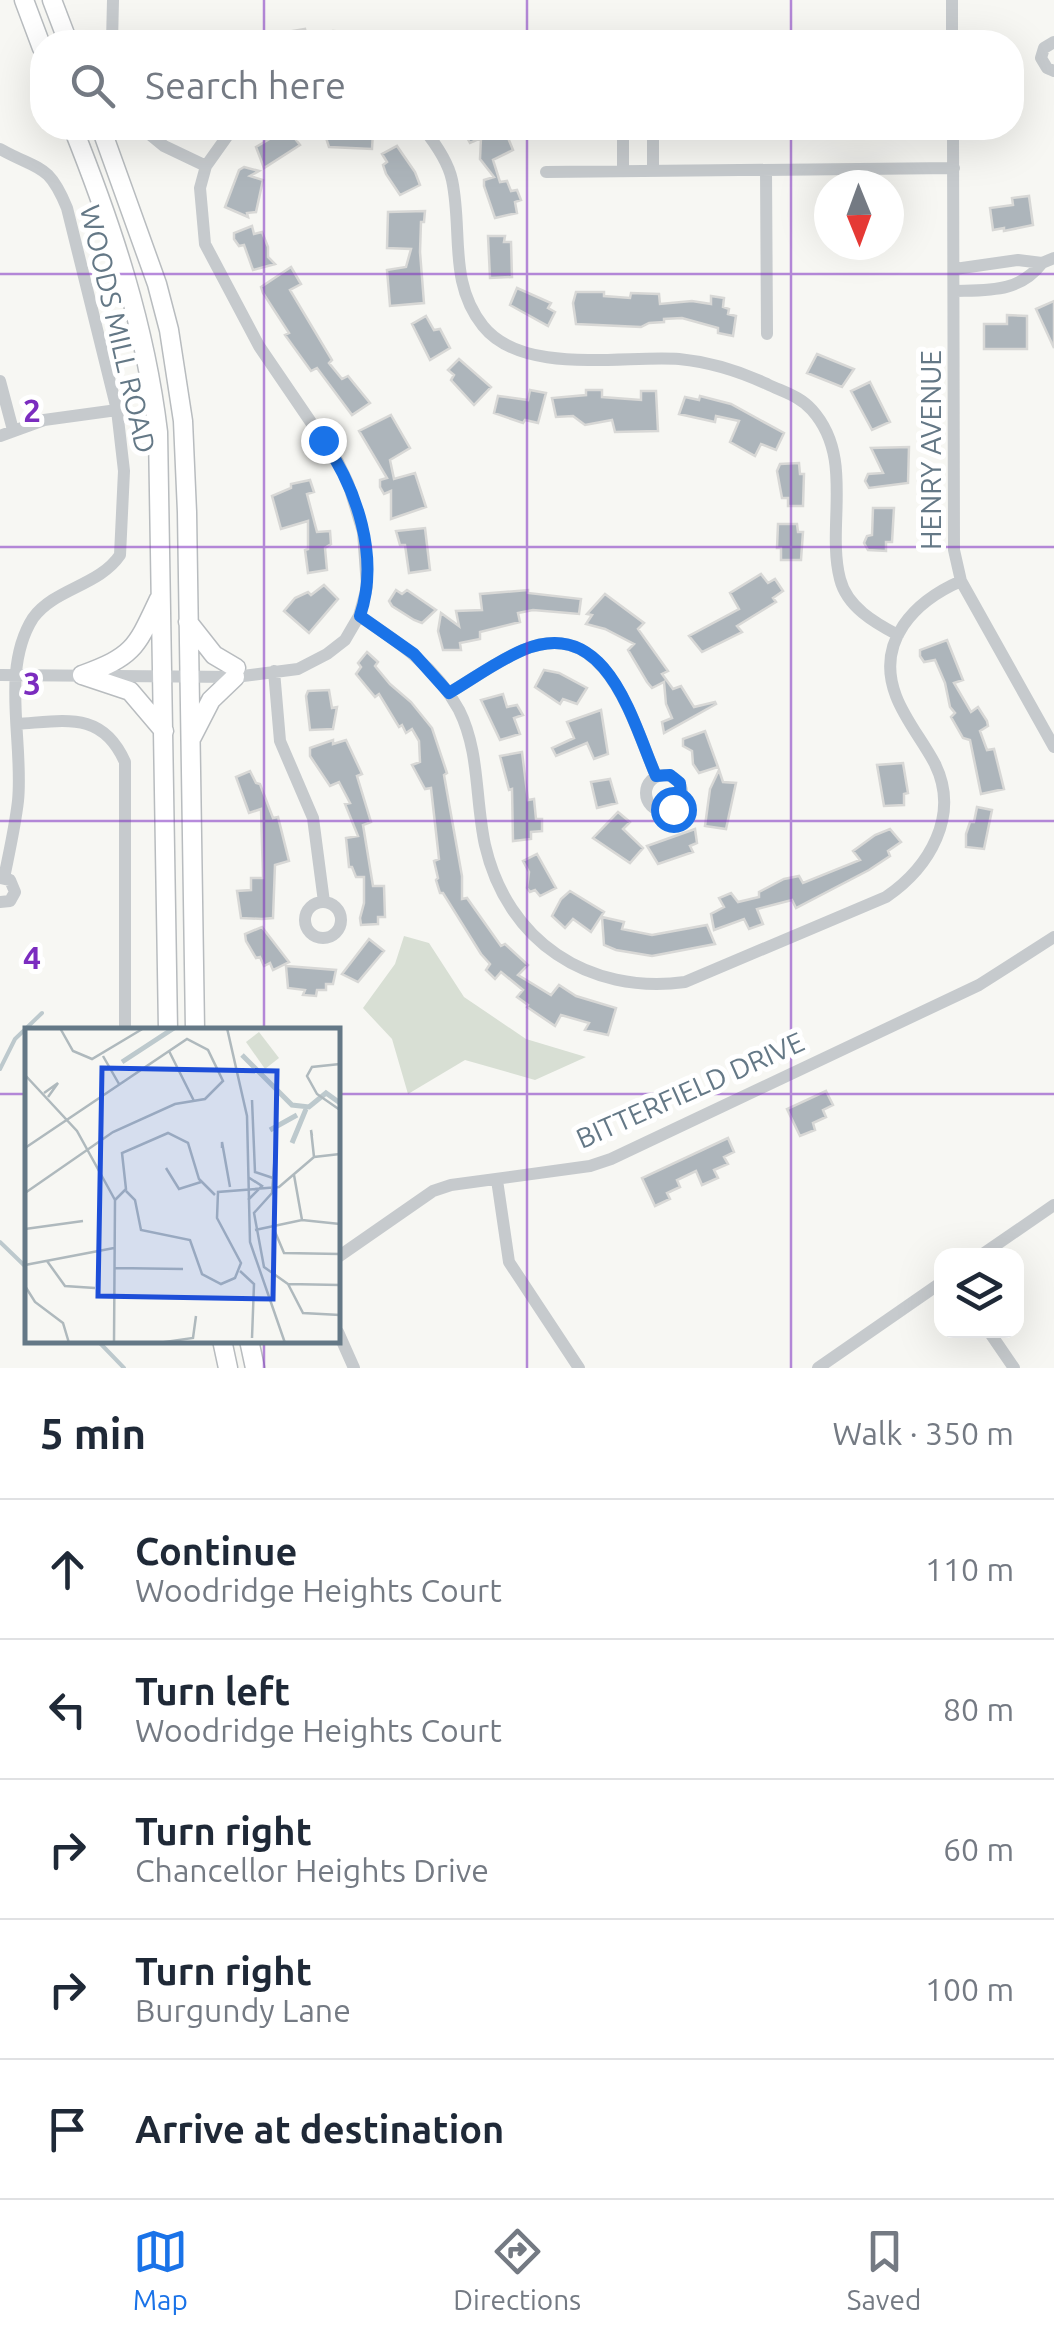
<!DOCTYPE html>
<html lang="en">
<head>
<meta charset="utf-8">
<style>
	body { margin:0; font-family:Ubuntu,sans-serif; background:#f2f2f3; color:#1f2937 }
	.controls { position:absolute; right:30px; bottom:30px; display:grid; overflow:hidden; border-radius:20px; box-shadow:0 10px 40px #0002 }
	.controls button { width:90px; height:90px; display:grid; place-items:center; padding:0; border:0; border-bottom:2px solid #e0e1e3; background:#fff; color:#1f2937; font:50px sans-serif }
	.compass { position:absolute; left:814px; top:170px; width:90px; height:90px; border-radius:50%; background:#fff; box-shadow:0 10px 40px #0002; rotate:179deg }
	.stop { position:absolute; width:30px; height:30px; margin:-22px; border:8px solid #1a73e8; border-radius:50%; background:#fff }
	.stop.end { background:#1a73e8; border-color:#fff; box-shadow:0 2px 10px #0008 }
	.list { margin:0; padding:0; list-style:none }
	h2 { display:flex; justify-content:space-between; align-items:center; height:130px; margin:0; padding:0 40px; font-size:42px }
	h2 small { font-size:32px; font-weight:400; color:#747a83 }
	.list li { display:grid; grid-template-columns:65px 1fr auto; gap:30px; align-items:center; box-sizing:border-box; height:140px; padding:0 40px; border-top:2px solid #e0e1e3 }
	.list b { display:block; font-size:38px; white-space:nowrap }
	.list p { margin:0; font-size:32px; white-space:nowrap; color:#747a83 }
	.list em { font-size:32px; font-style:normal; color:#747a83 }
	.icon { flex:none; width:55px; height:55px; fill:none; stroke:currentColor; stroke-width:2; stroke-linecap:round; stroke-linejoin:round }
	.map { position:relative; flex:none; width:1054px; height:1368px; overflow:hidden }
	.search { position:absolute; background:#fff; box-shadow:0 10px 40px #0002; left:30px; right:30px; top:30px; height:110px; display:flex; align-items:center; gap:25px; box-sizing:border-box; padding:0 35px; border-radius:40px; color:#747a83; font-size:38px }
	.sheet { height:830px; background:#fff }
	nav { display:flex; justify-content:space-around; align-items:center; box-sizing:border-box; height:140px; border-top:2px solid #e0e1e3; background:#fff; font-size:28px; color:#747a83 }
	nav a { display:grid; justify-items:center; gap:5px }
	nav .on { color:#1a73e8 }
	.map>svg:first-child { display:block }
</style>
</head>
<body>
<div class="map">
<svg width="1054" height="1368" viewBox="0 0 1054 1368">
	<rect width="100%" height="100%" fill="#f7f7f3"/>
	<!-- green -->
	<path fill="#d8dfd4" d="M404,936L429,943L464,997L526,1039L586,1057L535,1080L465,1060L408,1094L392,1039L363,1008L395,964Z"/>
	<g fill="none" stroke-linecap="round" stroke-linejoin="round">
		<!-- stream -->
		<path stroke="#bdc9cd" stroke-width="4" d="M0,1069L15,1039L42,1013
			M0,1242L28,1269
			M97,1340L124,1368"/>
	</g>
	<!-- building -->
	<path fill="#adb5bb" stroke="#d8d8d6" stroke-width="2.5" d="M305,29L308,42H251V38Z
		M333,31L381,35L380,42H329Z
		M288,128H298L304,136L296,140L300,145L264,168L256,147Z
		M332,128L373,132L372,149L329,147L326,138Z
		M466,128H504L513,150L493,160L500,182L507,181L511,191L517,190L521,200L515,202L517,213L495,218L484,186V180L494,177L480,159L481,138L470,143L466,136Z
		M397,146L415,172L420,185L400,195L386,174L383,165L387,162L382,154Z
		M244,167L259,171L250,176L263,180L256,212L247,213L248,217L225,207L239,170Z
		M1029,196L1033,225L1004,231V228L993,230L990,208L1013,205L1012,198Z
		M425,211L424,222H421L420,252L424,303L390,306L387,270L406,267L411,249L387,248L388,212Z
		M252,226L254,234L262,232L268,247V257L275,264L253,270L244,245L239,246L234,239V233Z
		M488,236H505L504,242H511L512,277L490,278Z
		M291,267L301,284L290,290L332,360L329,363L342,379L348,376L370,403L352,415L317,368L311,371L285,335L289,333L263,293L261,287Z
		M517,288L551,303L548,308L555,312L548,326L510,305Z
		M576,292H604V296L630,298L631,293L659,294L660,304L692,301L711,304V296L724,298L723,307L729,309L728,314L736,316L733,336L718,333V328L682,318L664,319V322L649,323L641,327L576,324L573,303Z
		M1054,301V348L1036,309Z
		M1007,315L1027,316V349H984V324H1007Z
		M426,316L434,330L440,329L450,348L430,360L412,324Z
		M817,354L854,369L842,387L807,373Z
		M459,359L491,387L474,405L451,380L454,375L448,370Z
		M870,382L890,422L872,430L851,391Z
		M530,390L546,393L538,423L525,420L523,423L494,413L498,396L528,400Z
		M586,390H602V397L641,400V391H656L658,431L615,432L612,420L585,425L573,416L556,417L552,398L586,395Z
		M700,396L731,404L784,433L776,450L761,444L755,456L730,442L739,421L716,416L715,422L679,414L685,397L699,400Z
		M391,415L410,448L390,460L394,479L415,473L426,507L391,519V491L384,494L380,487V480L387,478L359,431Z
		M909,447L908,483L869,488L865,481L868,474L883,473L871,448Z
		M799,463L800,474H804L803,506H788V498H782L777,471L780,464Z
		M310,480L314,492L307,494L317,532L330,531L331,544L325,548L327,570L308,573L305,550L308,549V521L281,529L272,496L291,488V484Z
		M873,508H894L892,542H886V551L868,550L864,543L867,536L872,535Z
		M778,524H797L798,532H803L801,560H781V548H777Z
		M425,528L430,570L409,573L405,545H400L396,531Z
		M761,574L768,583L775,579L783,591L773,598L776,602L737,626L742,632L702,652L689,636L739,609L730,593Z
		M324,585L338,599L309,633L284,611L295,598L308,592L311,595Z
		M396,590L402,594L407,590L436,610L422,623L414,620L392,606L389,601Z
		M528,590V593L581,599L579,614L533,610L518,613L520,622L480,632V639L460,643L461,650H443L438,631L441,613L459,626L456,611L482,610L480,594Z
		M605,594L644,623L638,629L668,671L662,674L673,689L681,686L694,707L715,702L716,704L664,733L662,722L672,718L666,704L664,682L652,688L647,682L628,650L634,644L605,629L586,624L592,615L587,614Z
		M947,640L963,680L954,683L971,712L978,707L987,721L988,726L980,731L987,750L994,749L1004,789L981,794L970,740L963,738L951,717L955,713L950,707L945,683L935,660L924,662L920,656V650Z
		M367,652L378,662L375,666L390,684L411,702L432,728L447,773L444,775L462,876V899L467,898L501,946L505,944L528,965L518,975L551,995L559,985L576,996L616,1008L608,1035L585,1030L589,1023L561,1015L555,1026L527,1007L528,1005L517,997L523,990L501,972L495,979L486,970L490,964L481,954L443,893H440L436,880L438,878L434,861L439,859L431,788L425,789L412,765L420,762L419,741L412,729L406,733L402,725L399,727L379,694L375,697L356,674L361,667L358,663Z
		M544,670L559,673L587,688L577,704L563,699L560,704L535,687Z
		M329,690L332,708L337,707L333,729L310,730L306,696L308,691Z
		M503,694L507,707L517,705L523,715L514,718L520,734L500,740L481,700Z
		M601,710L608,754L594,759L587,743L556,756L552,748L574,738L567,722Z
		M705,731L718,767L699,773L693,764L692,751L683,746V739Z
		M333,740V744L346,740L362,774L357,776L371,822L363,825L373,886H384L385,917H378V924L361,925L360,918L364,903V877H356L352,867H349L346,838L358,836L345,804L350,803L339,782L330,786L310,756V748Z
		M522,752L528,800L534,799L536,819H542V831L531,832V839L513,841L512,789L509,790L500,756Z
		M903,763L908,793L904,794V805L884,806L877,765Z
		M719,770L723,782L736,783L726,829L705,826L710,789Z
		M250,771L256,783L260,784L273,818L278,817L289,861L275,865L273,918L262,919L241,918L237,891L251,890V878H263L261,809L249,813L236,777Z
		M610,779L617,803L597,808L591,782Z
		M977,807L992,810L984,849L966,847V834L970,822H974Z
		M618,812L630,822L623,829L643,848L630,863L593,838Z
		M695,829L697,843L690,846L693,852L658,864L647,846Z
		M890,829L901,842L888,851L890,856L869,870L796,908L792,900L757,909L763,924L749,929L744,919L714,930L711,914L724,907L719,898L731,893L738,902L759,897V892L784,879L799,876L803,883L860,860L853,851L875,835Z
		M537,854L556,888L540,896L535,890L530,892L527,888L529,872L523,861Z
		M570,891L604,912L591,932L573,919L565,928L552,916L561,899Z
		M602,917L624,922L622,929L652,935L707,925L715,944L652,956L616,950L604,945Z
		M262,927L289,962L273,970L270,963L264,966L260,957L256,958L246,941L245,934Z
		M369,939L384,951L358,982L342,974Z
		M286,966L336,970L333,984H326V990H317L316,996L303,995L305,990L288,988Z
		M826,1091L833,1105L823,1110L826,1117L813,1123L815,1130L800,1136L787,1109Z
		M728,1138L734,1152L724,1157L728,1164L714,1170L718,1178L702,1185L696,1171L677,1180L680,1187L667,1193L670,1199L655,1206L642,1178Z"/>
	<g fill="none" stroke-linecap="round" stroke-linejoin="round">
		<defs>
			<path id="highway" d="M24,0L42,48
				M52,0L68,42
				M73,128C113,228 145,325 158,432L168,1030
				M101,128L157,284L169,330L183,421L187,512L195,1030
				M188,622L214,655L236,668
				M82,675C134,656 136,648 159,599
				M82,675L130,691L164,731
				M192,737L211,700L235,677
				M222,1340L228,1368
				M249,1340L255,1368"/>
		</defs>
		<!-- highway casing -->
		<use href="#highway" stroke="#b8bcbf" stroke-width="21"/>
		<!-- minor -->
		<path stroke="#c6cacd" stroke-width="12" d="M112,42L113,0
			M952,42V0
			M1054,42L1044,48L1041,58L1047,68L1054,71
			M142,128L164,146L206,166
			M423,128C435,143 448,161 452,180C463,232 448,282 483,326C523,376 623,355 679,359C710,362 739,371 767,384C783,392 800,396 812,410C855,458 826,525 840,579C847,607 875,623 898,635
			M653,128V170
			M953,128L954,550L961,581L1054,747
			M0,149C39,171 48,162 67,208L117,410L124,471L120,555C99,586 55,588 33,618C0,670 24,742 18,801C15,827 9,853 4,878
			M623,170V128
			M766,170L767,334
			M546,172L954,168
			M955,269L1018,260L1042,263L1054,258
			M956,291C990,290 1020,292 1042,263
			M0,381L13,430
			M0,436L44,420L117,410
			M359,616C399,642 436,667 459,710C480,752 475,799 485,845C507,941 588,995 685,982L886,897C930,867 960,815 935,764C923,741 905,720 896,696C875,641 915,601 961,581
			M274,671L280,741L313,818L324,902
			M0,675L235,677L298,669L327,654L345,640L359,616L367,587L363,532L348,483L338,462L259,346L205,244L200,188L206,166L233,128
			M449,693C473,679 497,661 523,650C606,615 632,720 656,776
			M17,724C64,721 102,710 125,762V1030
			M646 793a18 18 0 1 1 36 0a18 18 0 1 1-36 0Z
			M0,878L10,880L15,892L10,901L0,902
			M305 920a18 18 0 1 1 36 0a18 18 0 1 1-36 0Z
			M497,1180L509,1262L579,1368
			M980,1256L1054,1205
			M338,1257L433,1191L451,1185L590,1166L611,1159L979,985L1054,937
			M988,1330L1014,1368
			M338,1332L354,1368
			M818,1368L942,1282"/>
		<!-- highway -->
		<use href="#highway" stroke="#fff" stroke-width="18"/>
	</g>
	<g fill="none" stroke-linecap="round" stroke-linejoin="round">
		<!-- route -->
		<path stroke="#1a73e8" stroke-width="12" d="M323,440C357,489 380,557 360,616L414,654L449,693C473,679 497,661 523,650C607,615 632,720 656,776L670,775L680,783L681,799L673,809"/>
	</g>
	<!-- grid -->
	<path fill="none" stroke="#7b2cbf" stroke-width="2.5" stroke-opacity="0.55" d="M264,0V42M527,0V42M791,0V42M264,128V1030M527,128V1368M791,128V1368M0,274H1054M0,547H1054M0,821H1054M0,1094H28M338,1094H1054M264,1340V1368"/>
	<g text-anchor="middle" stroke-width="10" stroke-linejoin="round" paint-order="stroke">
		<!-- street labels -->
		<g font-size="28" fill="#647886" stroke="#fff">
			<text transform="translate(118 329) rotate(77)" y="10">WOODS MILL ROAD</text>
			<text transform="translate(931 450) rotate(-90)" y="10">HENRY AVENUE</text>
			<text transform="translate(690 1090) rotate(-24)" y="10">BITTERFIELD DRIVE</text>
		</g>
	</g>
	<!-- overview -->
	<g transform="translate(25 1028)">
		<rect width="315" height="315" fill="#f7f7f3"/>
		<path d="M234,4L254,30L240,41L221,14Z" fill="#d8dfd4"/>
		<path fill="none" stroke="#bdc9cd" stroke-width="5" d="M217,27L267,77L284,79L301,65L315,75M97,34L149,0M245,102L272,87M267,115L281,81"/>
		<path fill="none" stroke="#afb9bd" stroke-width="2.5" d="M35,0L48,23L67,31L119,0M202,0L222,88L225,214L260,315M144,23L169,73M78,28L94,56M315,36L287,39L282,48L292,66L315,82M0,47L52,103L90,172L89,315M19,65L33,55L23,69M227,72L230,144L248,150M287,108L286,102L289,129M0,120L162,11L183,22L198,53L180,71L150,76L88,104L0,165M197,120V114L205,159M250,125L247,165L229,185L239,239L263,256L315,257M141,140L154,161L176,154M269,147L277,192M223,149L237,158L223,172M101,163L110,172L116,202L165,212L177,246L196,256L210,250L216,235L192,190L193,164L254,159L289,129L315,126M90,172L101,161L97,125L143,105L163,115L174,151L190,167M248,199L259,225L315,226M0,201L58,193M230,202L277,192L315,196M22,233L40,258L70,260M0,237L89,220M90,240L158,241M215,243L229,256L227,310M263,256L278,285L315,287M0,258L10,274L38,295L44,315M133,315L168,310L171,288"/>
		<path fill="#1d4ed8" fill-opacity="0.15" stroke="#1d4ed8" stroke-width="5" d="M77,40L252,43L248,271L73,268Z"/>
		<rect width="315" height="315" fill="none" stroke="#647886" stroke-width="5"/>
	</g>
	<g font-size="32" text-anchor="middle" font-weight="bold" fill="#7b2cbf" stroke="#fff" stroke-width="10" stroke-linejoin="round" paint-order="stroke">
		<text x="32" y="422">2</text>
		<text x="32" y="695">3</text>
		<text x="32" y="969">4</text>
	</g>
</svg>
<div class="controls">
<button><svg class="icon" aria-label="layers" viewBox="0 0 24 24"><path d="M12 4l9 5-9 5-9-5zM3 14l9 5 9-5"/></svg></button>
</div>
<svg class="compass" viewBox="-18 -18 36 36"><path d="M0-13l5 13h-10z" fill="#e53935"/><path d="M0 13l5-13h-10z" fill="#747a83"/></svg>
<div class="stop" style="left:673px;top:809px"></div>
<div class="stop end" style="left:323px;top:440px"></div>
<div class="search"><svg class="icon" aria-label="search" viewBox="0 0 24 24"><circle cx="10" cy="10" r="6"/><path d="M15 15l6 6"/></svg>Search here</div>
</div>
<section class="sheet">
<h2>5 min<small>Walk · 350 m</small></h2>
<ul class="list">
<li><svg class="icon" aria-label="ahead" viewBox="0 0 24 24"><path d="M12 20V5M6 11l6-6 6 6"/></svg><div><b>Continue</b><p>Woodridge Heights Court</p></div><em>110 m</em></li>
<li><svg class="icon" aria-label="left" viewBox="0 0 24 24"><path d="M17 20v-9H6M10 6l-5 5 5 5"/></svg><div><b>Turn left</b><p>Woodridge Heights Court</p></div><em>80 m</em></li>
<li><svg class="icon" aria-label="right" viewBox="0 0 24 24"><path d="M7 20v-9h11M14 6l5 5-5 5"/></svg><div><b>Turn right</b><p>Chancellor Heights Drive</p></div><em>60 m</em></li>
<li><svg class="icon" aria-label="right" viewBox="0 0 24 24"><path d="M7 20v-9h11M14 6l5 5-5 5"/></svg><div><b>Turn right</b><p>Burgundy Lane</p></div><em>100 m</em></li>
<li><svg class="icon" aria-label="arrive" viewBox="0 0 24 24"><path d="M6 21V4h12l-3 4 3 4H6"/></svg><div><b>Arrive at destination</b></div></li>
</ul>
</section>
<nav>
<a class="on"><svg class="icon" aria-label="map" viewBox="0 0 24 24"><path d="M3 6l6-2 6 2 6-2v14l-6 2-6-2-6 2zM9 4v14M15 6v14"/></svg>Map</a>
<a><svg class="icon" aria-label="directions" viewBox="0 0 24 24"><path d="M12 3l9 9-9 9-9-9zM9 14v-3h6M13 9l2 2-2 2"/></svg>Directions</a>
<a><svg class="icon" aria-label="saved" viewBox="0 0 24 24"><path d="M7 4h10v16l-5-4-5 4z"/></svg>Saved</a>
</nav>
</body>
</html>
